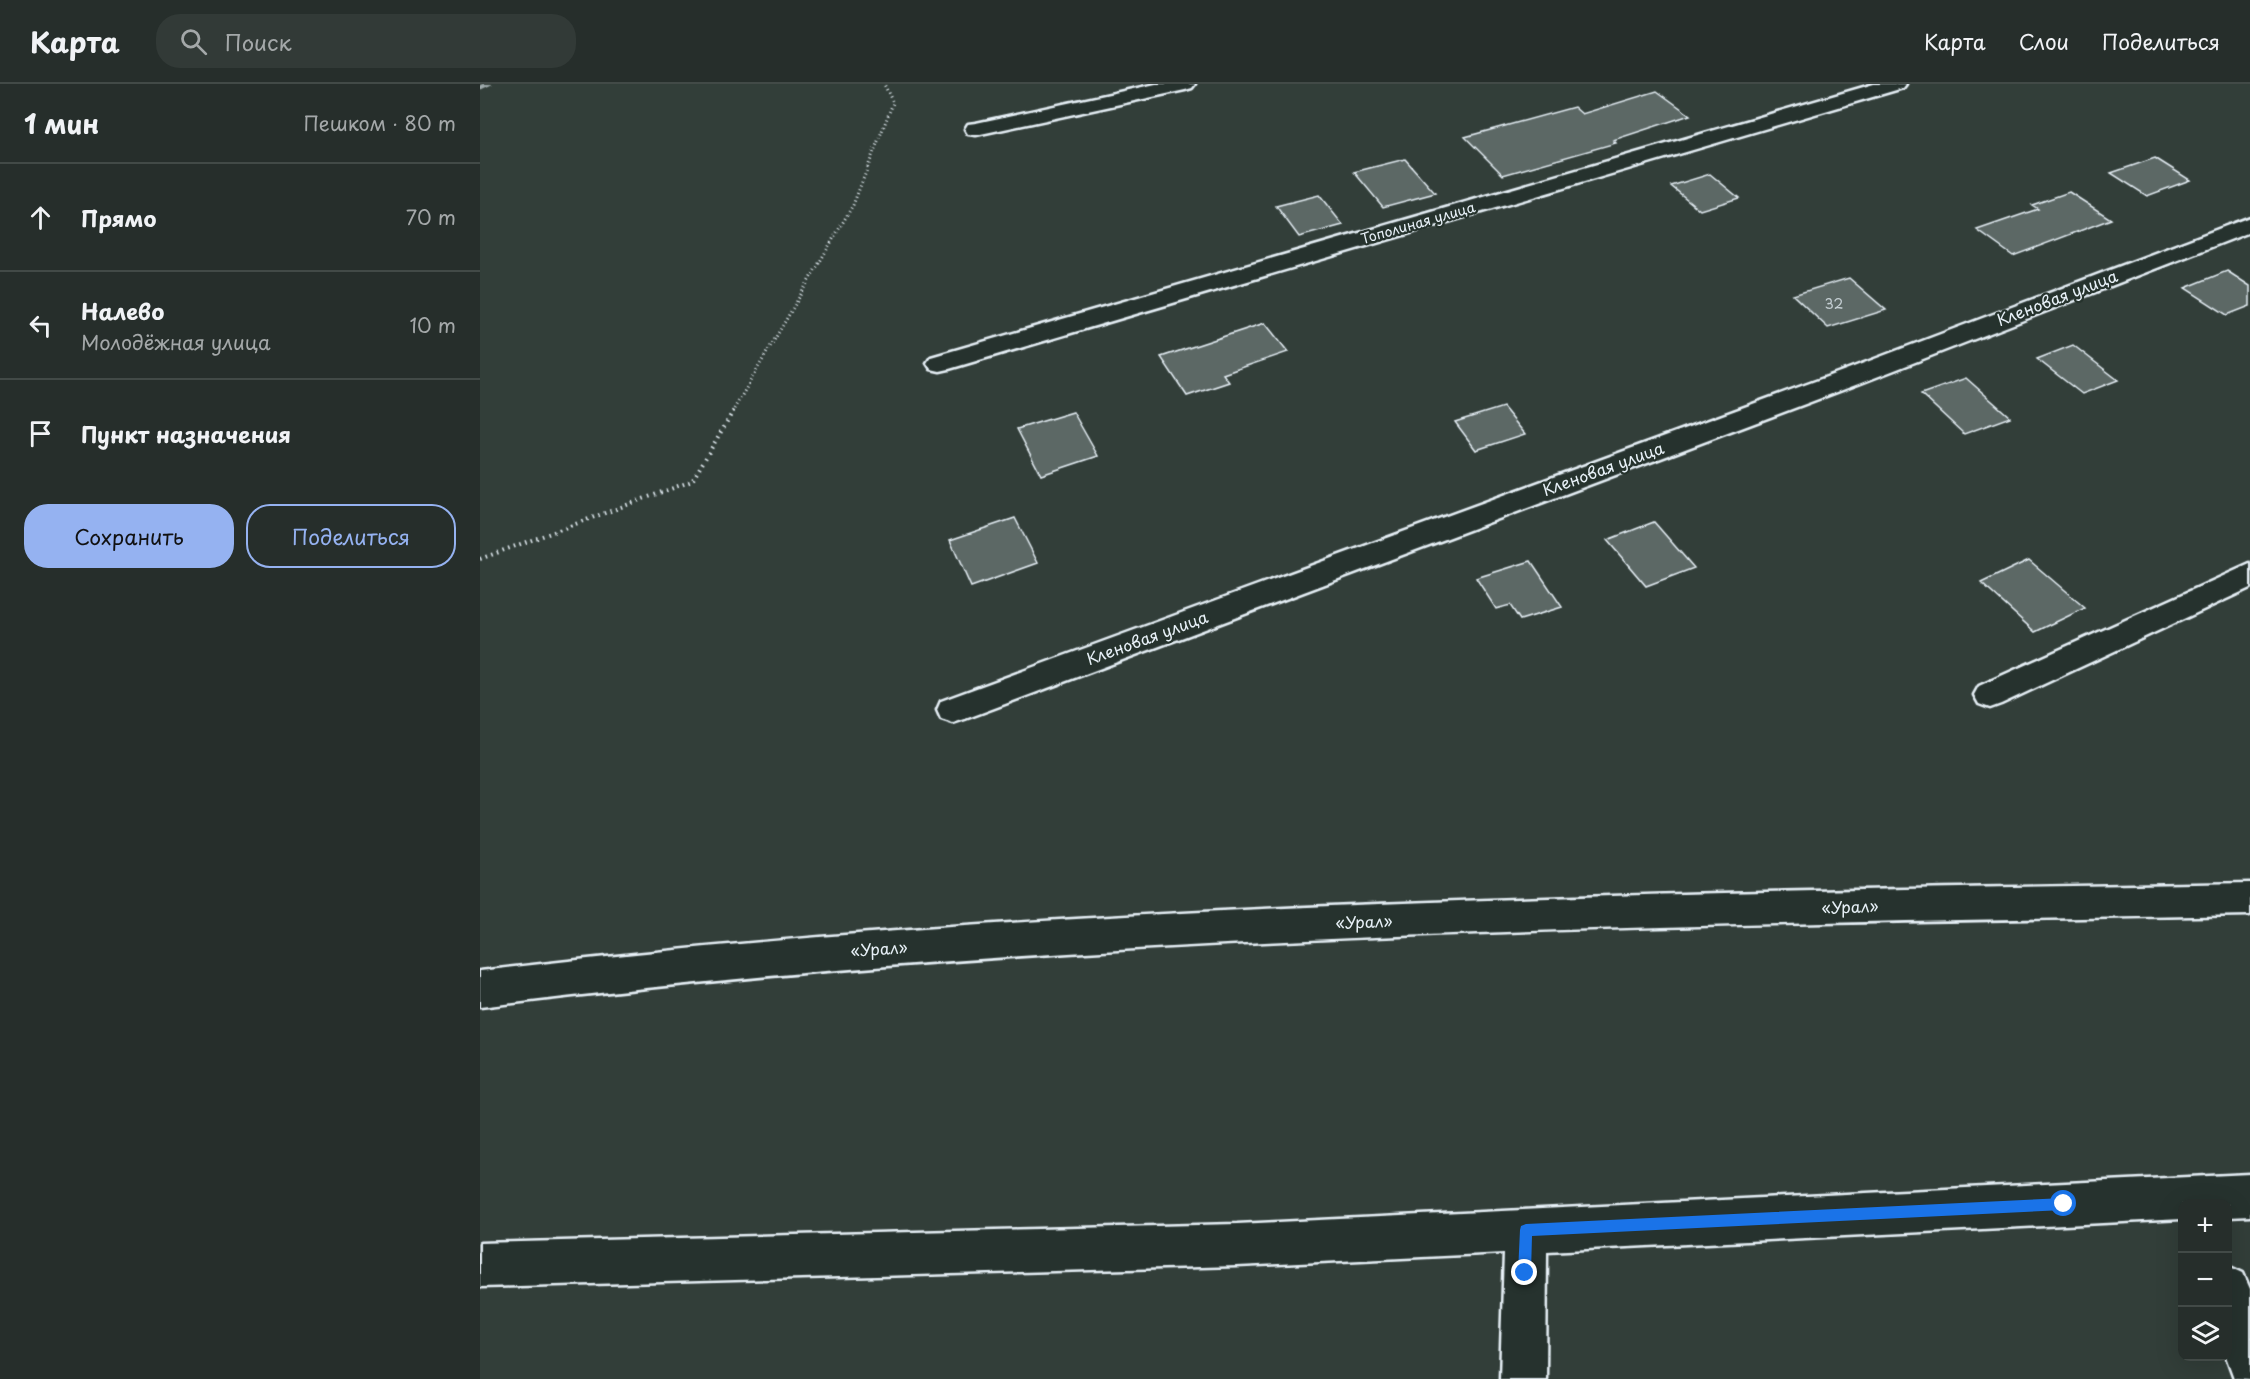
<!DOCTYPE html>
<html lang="ru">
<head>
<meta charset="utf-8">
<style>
	body { margin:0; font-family:"Playpen Sans",sans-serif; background:#323a37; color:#f1f3f6 }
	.controls { position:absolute; right:18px; bottom:18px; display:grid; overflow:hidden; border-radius:12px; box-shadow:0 6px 24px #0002 }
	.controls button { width:54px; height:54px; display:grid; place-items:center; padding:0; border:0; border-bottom:2px solid #424a47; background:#262e2b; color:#f1f3f6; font:30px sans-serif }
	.stop { position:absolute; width:18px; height:18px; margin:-14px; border:4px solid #1a73e8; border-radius:50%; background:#fff }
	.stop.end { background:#1a73e8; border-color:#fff; box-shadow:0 2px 6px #0008 }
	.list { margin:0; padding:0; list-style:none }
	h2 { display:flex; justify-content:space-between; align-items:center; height:78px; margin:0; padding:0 24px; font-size:26px }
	h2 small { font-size:20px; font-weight:400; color:#a4a8a9 }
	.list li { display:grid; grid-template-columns:39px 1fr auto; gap:18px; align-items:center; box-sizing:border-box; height:108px; padding:0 24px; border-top:2px solid #424a47 }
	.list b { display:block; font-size:22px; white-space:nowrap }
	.list p { margin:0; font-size:20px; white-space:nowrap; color:#a4a8a9 }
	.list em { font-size:20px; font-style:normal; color:#a4a8a9 }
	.actions { display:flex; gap:12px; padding:18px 24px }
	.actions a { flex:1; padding:14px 0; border:2px solid #95b2f1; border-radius:24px; text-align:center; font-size:21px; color:#95b2f1 }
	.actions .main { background:#95b2f1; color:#111 }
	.icon { flex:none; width:33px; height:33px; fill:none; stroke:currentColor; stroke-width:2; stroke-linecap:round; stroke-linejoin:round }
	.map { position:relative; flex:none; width:1770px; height:1295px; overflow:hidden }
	header { display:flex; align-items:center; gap:36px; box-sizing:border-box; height:84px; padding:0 30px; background:#262e2b; border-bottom:2px solid #424a47 }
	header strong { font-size:28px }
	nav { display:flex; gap:33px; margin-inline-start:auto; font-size:21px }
	.search { width:420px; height:54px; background:#323a37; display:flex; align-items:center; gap:15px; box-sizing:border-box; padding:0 21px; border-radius:24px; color:#a4a8a9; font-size:22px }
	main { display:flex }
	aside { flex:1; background:#262e2b }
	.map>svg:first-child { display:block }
</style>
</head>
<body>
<header>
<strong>Карта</strong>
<div class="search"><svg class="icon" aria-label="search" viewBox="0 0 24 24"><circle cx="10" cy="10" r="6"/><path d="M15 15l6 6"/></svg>Поиск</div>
<nav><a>Карта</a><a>Слои</a><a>Поделиться</a></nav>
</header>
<main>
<aside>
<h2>1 мин<small>Пешком · 80 m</small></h2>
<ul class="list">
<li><svg class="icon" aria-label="ahead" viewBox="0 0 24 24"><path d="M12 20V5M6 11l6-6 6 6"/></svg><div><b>Прямо</b></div><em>70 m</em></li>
<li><svg class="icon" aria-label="left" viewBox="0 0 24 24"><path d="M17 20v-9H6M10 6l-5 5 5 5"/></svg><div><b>Налево</b><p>Молодёжная улица</p></div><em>10 m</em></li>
<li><svg class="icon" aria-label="arrive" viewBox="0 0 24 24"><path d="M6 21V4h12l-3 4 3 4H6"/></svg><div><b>Пункт назначения</b></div></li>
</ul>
<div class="actions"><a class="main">Сохранить</a><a>Поделиться</a></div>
</aside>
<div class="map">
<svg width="1770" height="1295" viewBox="0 0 1770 1295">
	<rect width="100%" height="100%" fill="#323e39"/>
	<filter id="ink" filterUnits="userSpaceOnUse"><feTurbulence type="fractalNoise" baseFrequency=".0167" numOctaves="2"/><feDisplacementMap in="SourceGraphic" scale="12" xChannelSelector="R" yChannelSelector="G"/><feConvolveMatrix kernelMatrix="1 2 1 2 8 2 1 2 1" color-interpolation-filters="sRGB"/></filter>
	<g filter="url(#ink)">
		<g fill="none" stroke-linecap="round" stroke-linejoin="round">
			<!-- stream -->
			<path fill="#9ea9ab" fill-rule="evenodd" d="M3,0H13L0,6V1Z"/>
		</g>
		<!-- building -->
		<path fill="#5c6865" stroke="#e8f1f8" stroke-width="1.5" d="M1177,7L1210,31L1133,56L1136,59L1023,91L985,53L1094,23L1102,30Z
			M1675,74L1710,96L1667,112L1631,89Z
			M925,75L955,109L903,123L874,88Z
			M1230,90L1259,114L1220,126L1191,102Z
			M1589,108L1631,135L1533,172L1497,146L1558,125L1552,121Z
			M839,111L863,141L819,153L796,122Z
			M1747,187L1770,202V222L1747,231L1705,204Z
			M1369,194L1406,226L1348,244L1313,211Z
			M785,239L808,268L743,290L749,298L707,312L681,273Z
			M1593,261L1638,296L1602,310L1557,275Z
			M1486,294L1530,333L1484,350L1441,310Z
			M1023,323L1045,350L996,366L975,338Z
			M593,328L618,372L561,391L537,345Z
			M535,434L558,479L491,503L470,456Z
			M1174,438L1214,484L1166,502L1127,456Z
			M1549,476L1605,524L1555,548L1501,499Z
			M1051,477L1082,523L1040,536L1030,521L1016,525L996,494Z"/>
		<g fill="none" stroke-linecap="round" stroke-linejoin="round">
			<defs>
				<path id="minor" d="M676,0H715L712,4L705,6L496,51L488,50L485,45L488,40L496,39Z
					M1394,0H1426L1423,4L469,285L460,287L451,285L447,279L451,273Z
					M1770,133V148L1381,299L485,635L473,639L461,635L457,626L461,617L1363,287Z
					M1770,480V504L1521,620L1510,624L1499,620L1494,611L1499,602Z
					M1770,1090V1132L1748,1133V1120H1702V1135L1067,1167L1066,1295H1020L1024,1169L757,1182L0,1203V1159L757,1140Z
					M1748,1182L1763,1189L1770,1205V1295L1754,1294L1746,1272Z"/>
				<path id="highway" d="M1770,799V831C1180,841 587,850 0,923V887C587,817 1180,809 1770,799Z"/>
			</defs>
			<!-- minor casing -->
			<use href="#minor" stroke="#e8f1f8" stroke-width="5"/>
			<!-- highway casing -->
			<use href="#highway" stroke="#e8f1f8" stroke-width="5"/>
			<!-- path-far1 -->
			<path stroke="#e8f1f8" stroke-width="3" stroke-dasharray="1 3" stroke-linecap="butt" d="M254,325L373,121L413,19L404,0"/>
			<!-- path -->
			<path stroke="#e8f1f8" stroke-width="4" stroke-dasharray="1.5 4.5" stroke-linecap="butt" d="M0,475L212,397L255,324"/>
			<!-- minor -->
			<use href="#minor" fill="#26332d" fill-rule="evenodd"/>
			<!-- highway -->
			<use href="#highway" fill="#26332d" fill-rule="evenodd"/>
		</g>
	</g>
	<!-- route -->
	<path fill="#1a73e8" d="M1584,1114L1589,1115L1591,1120L1589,1124L1584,1126L1052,1152L1051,1189L1049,1193L1045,1195L1040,1193L1038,1189L1040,1146L1041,1142L1046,1140Z"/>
	<g text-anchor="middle" stroke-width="4.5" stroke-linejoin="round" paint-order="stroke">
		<!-- far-street labels -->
		<g font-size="14" fill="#e8f1f8" stroke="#26332d">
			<text transform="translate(938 139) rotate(-16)" y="5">Тополиная улица</text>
		</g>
		<!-- number labels -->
		<g font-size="14" fill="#c5cfd3">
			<text x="1354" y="225">32</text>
		</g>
		<!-- street labels -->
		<g font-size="16" fill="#e8f1f8" stroke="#26332d">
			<text transform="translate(1577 214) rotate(-21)" y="6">Кленовая улица</text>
			<text transform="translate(1123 385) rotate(-20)" y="6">Кленовая улица</text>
			<text transform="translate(667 554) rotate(-20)" y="6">Кленовая улица</text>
			<text transform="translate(1370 823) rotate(-2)" y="6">«Урал»</text>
			<text transform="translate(884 838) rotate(-2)" y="6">«Урал»</text>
			<text transform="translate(399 865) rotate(-4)" y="6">«Урал»</text>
		</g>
	</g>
</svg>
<div class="controls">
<button>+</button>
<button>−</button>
<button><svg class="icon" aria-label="layers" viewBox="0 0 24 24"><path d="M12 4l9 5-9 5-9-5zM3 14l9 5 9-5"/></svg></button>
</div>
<div class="stop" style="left:1584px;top:1120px"></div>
<div class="stop end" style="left:1045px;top:1189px"></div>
</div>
</main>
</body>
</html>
